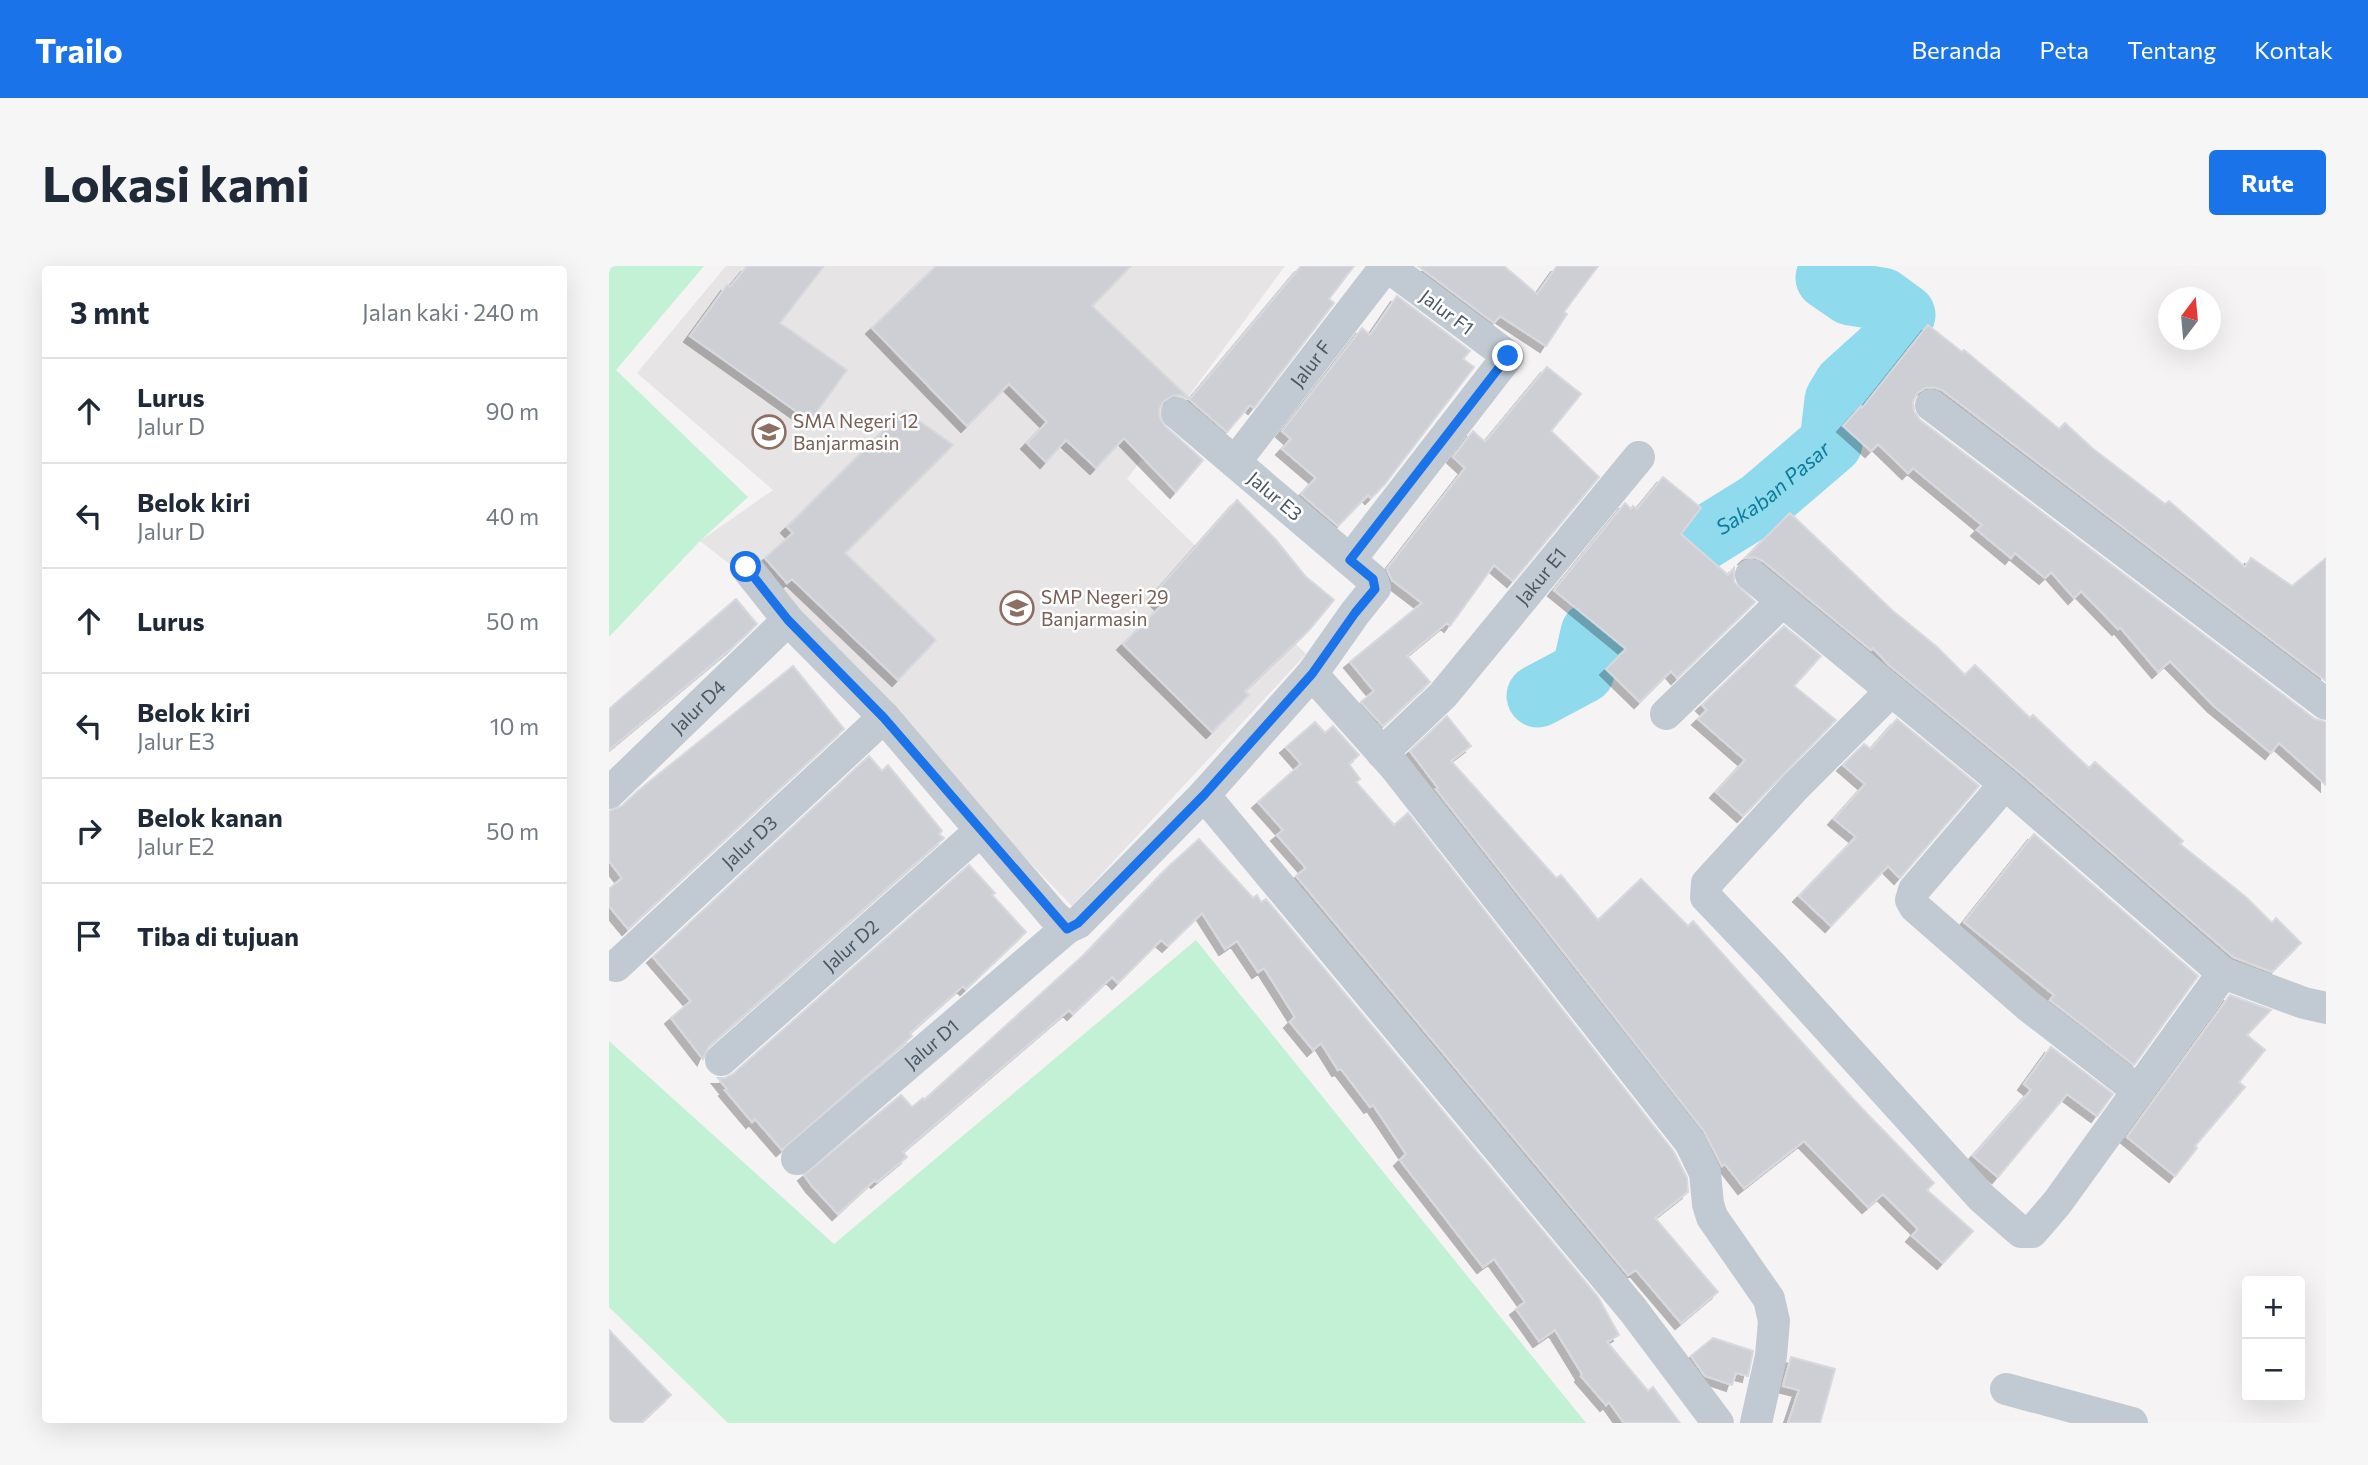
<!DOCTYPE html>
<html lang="id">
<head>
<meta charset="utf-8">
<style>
	body { margin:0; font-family:Commissioner,sans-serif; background:#f6f6f7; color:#1f2937 }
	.controls { position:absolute; right:21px; bottom:21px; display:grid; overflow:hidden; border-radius:7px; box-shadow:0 7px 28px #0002 }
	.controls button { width:63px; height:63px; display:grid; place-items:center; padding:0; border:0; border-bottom:2px solid #e0e1e3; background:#fff; color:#1f2937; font:35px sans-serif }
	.compass { position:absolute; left:1549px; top:21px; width:63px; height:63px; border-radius:50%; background:#fff; box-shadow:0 7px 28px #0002; rotate:16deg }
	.stop { position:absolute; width:21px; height:21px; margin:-16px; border:5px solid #1a73e8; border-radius:50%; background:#fff }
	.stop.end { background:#1a73e8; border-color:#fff; box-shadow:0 2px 7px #0008 }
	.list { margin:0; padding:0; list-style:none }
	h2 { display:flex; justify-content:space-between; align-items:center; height:91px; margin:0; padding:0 28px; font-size:30px }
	h2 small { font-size:23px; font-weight:400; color:#747a83 }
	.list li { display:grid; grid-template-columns:46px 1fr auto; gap:21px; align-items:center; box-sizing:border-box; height:105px; padding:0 28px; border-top:2px solid #e0e1e3 }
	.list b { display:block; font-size:26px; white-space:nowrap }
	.list p { margin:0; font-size:23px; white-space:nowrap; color:#747a83 }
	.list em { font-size:23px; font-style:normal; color:#747a83 }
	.icon { flex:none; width:38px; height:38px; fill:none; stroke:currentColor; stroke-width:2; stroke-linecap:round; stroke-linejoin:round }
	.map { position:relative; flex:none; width:1717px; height:1157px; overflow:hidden; border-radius:7px }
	header { display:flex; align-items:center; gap:42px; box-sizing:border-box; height:98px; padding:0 35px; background:#1a73e8; color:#fff }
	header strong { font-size:33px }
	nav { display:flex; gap:38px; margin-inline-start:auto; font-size:24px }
	.intro { display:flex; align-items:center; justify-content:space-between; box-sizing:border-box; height:168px; padding:0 42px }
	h1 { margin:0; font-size:49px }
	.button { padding:18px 32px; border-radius:7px; background:#1a73e8; color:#fff; font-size:24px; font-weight:700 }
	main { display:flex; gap:42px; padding:0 42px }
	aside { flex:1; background:#fff; border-radius:7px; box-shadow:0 7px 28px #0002 }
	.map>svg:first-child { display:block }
</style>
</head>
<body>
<header>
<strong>Trailo</strong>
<nav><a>Beranda</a><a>Peta</a><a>Tentang</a><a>Kontak</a></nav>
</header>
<div class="intro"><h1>Lokasi kami</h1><a class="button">Rute</a></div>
<main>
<aside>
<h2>3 mnt<small>Jalan kaki · 240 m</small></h2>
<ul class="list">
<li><svg class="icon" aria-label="ahead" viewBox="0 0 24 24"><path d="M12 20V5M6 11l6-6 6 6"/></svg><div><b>Lurus</b><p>Jalur D</p></div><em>90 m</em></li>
<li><svg class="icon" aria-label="left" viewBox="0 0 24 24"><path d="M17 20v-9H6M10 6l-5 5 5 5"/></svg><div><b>Belok kiri</b><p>Jalur D</p></div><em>40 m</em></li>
<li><svg class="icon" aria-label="ahead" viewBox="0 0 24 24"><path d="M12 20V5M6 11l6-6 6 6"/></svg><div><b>Lurus</b></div><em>50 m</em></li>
<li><svg class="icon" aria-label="left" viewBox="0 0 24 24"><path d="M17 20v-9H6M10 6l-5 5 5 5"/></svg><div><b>Belok kiri</b><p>Jalur E3</p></div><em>10 m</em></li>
<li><svg class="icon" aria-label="right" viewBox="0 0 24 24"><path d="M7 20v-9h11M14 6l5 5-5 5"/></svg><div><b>Belok kanan</b><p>Jalur E2</p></div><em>50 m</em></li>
<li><svg class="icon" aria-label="arrive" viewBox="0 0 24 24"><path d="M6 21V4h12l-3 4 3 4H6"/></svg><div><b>Tiba di tujuan</b></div></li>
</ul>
</aside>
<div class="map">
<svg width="1717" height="1157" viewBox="0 0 1717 1157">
	<defs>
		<filter id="shadow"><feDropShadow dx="-6" dy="6" stdDeviation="0" flood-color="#0004"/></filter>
	</defs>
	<rect width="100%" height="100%" fill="#f5f3f3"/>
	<!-- education -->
	<path fill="#e6e4e5" d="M117,0H676L518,213L697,388L463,640L258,428L118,296L91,275L164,224L28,107Z"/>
	<!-- green -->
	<path fill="#c3f1d5" d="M0,0H95L7,104L139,231L91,275L0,371Z
		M587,674L977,1157H119L0,1041V775L225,978Z"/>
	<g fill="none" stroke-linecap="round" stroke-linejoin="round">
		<!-- river -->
		<path stroke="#90daee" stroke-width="63" id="s1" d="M929,430L974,406L983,367L1002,356L1021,355L1086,278L1152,237L1222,177L1227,134L1236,119L1286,74L1295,49L1273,33L1241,28L1218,12L1221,0"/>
	</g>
	<!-- building -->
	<path fill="#cdcfd5" stroke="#d7d9de" stroke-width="2" filter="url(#shadow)" d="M138,0H215L171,57L238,104L201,155L81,70L118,19L121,21Z
		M327,0H522L483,40L581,133L692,0H745L720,33L725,37L645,142L641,139L618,166L580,133L572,129L563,130L554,136L550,144L551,152L556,160L594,194L567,226L515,172L487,202L457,174L437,196L418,177L438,156L400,118L358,160L263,62Z
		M809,0H895L928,28L948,0H989L955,46L958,48L937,80L891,50L885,57Z
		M788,30L861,85L854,93L865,101L775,219L762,232L759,229L729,260L692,228L707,212L673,183L682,173L673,165L753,62L761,69Z
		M1319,59L1353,86L1355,84L1450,163L1456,157L1483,182L1556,238L1560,235L1636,301L1642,292L1683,320L1717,292V415L1333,124L1325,121L1316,122L1308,127L1304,136L1305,145L1311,154L1706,453L1717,456V519L1670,477L1662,487L1605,440L1561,395L1549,406L1511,361L1509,363L1472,325L1465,332L1442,306L1436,312L1406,287L1402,292L1368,264L1373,259L1304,202L1299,207L1269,178L1262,185L1234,160L1252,140L1253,142Z
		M938,101L972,128L942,165L990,211L904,315L885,299L841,360L838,357L798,390L821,416L774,460L752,436L765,425L741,396L813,337L783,314L778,303L856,202L844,191L864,165L876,176Z
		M295,144L344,179L236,287L327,374L289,414L183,313L178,317L156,292L184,267L178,261Z
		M1054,211L1092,242L1072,268L1119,309L1125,302V316L1146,336L1068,412L1062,405L1031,436L997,403L1017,383L945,324L1016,237L1022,243L1024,240L1028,243Z
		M628,234L667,274L696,310L725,334L701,363L636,425L640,429L603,466L514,378L553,339L543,330Z
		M1181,247L1284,345L1328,381L1356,409L1366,399L1421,452L1424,449L1480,502L1486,496L1574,575L1571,578L1638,632L1663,657L1667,652L1692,677L1663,706L1624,691L1408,504L1280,399L1264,382L1262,384L1154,295L1146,291L1136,292Z
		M127,333L148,358L124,381L0,484V443Z
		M1175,360L1212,390L1185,420L1227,454L1134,550L1107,526L1136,494L1089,453L1098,444L1093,439Z
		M184,400L235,463L19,663L0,640V623L13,612L0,595V545L13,540L30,524Z
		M838,450L862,480L842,495L947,612L952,609L989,654L1032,613L1079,660L1084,655L1244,833L1325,917L1318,924L1364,965L1334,997L1303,970L1309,963L1274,928L1259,941L1195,875L1135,922L1116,898L1113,900L1095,865L827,523L829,522L801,485Z
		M1288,453L1370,520L1291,612L1279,600L1222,660L1190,630L1247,571L1225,553L1256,518L1234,499L1255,478L1262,483Z
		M706,456L716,467L724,460L750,489L740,498L751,513L747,516L785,559L799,547L1065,886L1078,912L1079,926L1046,952L1109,1026L1072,1057L1027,1004L1019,1009L687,610L697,602L668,569L674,564L649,536L692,498L677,481Z
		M260,490L273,505L279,499L333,565L330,568L335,572L100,780L94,793L62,752L82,735L44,691Z
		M1425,568L1589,710L1525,799L1441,734L1445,729L1355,656Z
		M590,573L644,632L648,629L652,636L657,633L989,1031L1010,1069L998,1076L1039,1125L1044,1121L1071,1157H1015L1000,1136L997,1139L972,1110L973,1108L946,1064L930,1075L907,1043L916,1036L885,993L874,1001L791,894L797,888L764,839L761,841L732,803L729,804L712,777L704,784L681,756L686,751L655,702L649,706L628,675L616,683L593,647L559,680L552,674L509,717L503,711L464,748L460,744L294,886L298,891L268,916L266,914L229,948L203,920L195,909L292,829L303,841L314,832L315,834L478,686L559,601Z
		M360,599L386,627L383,629L417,666L357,723L354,720L301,767L303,770L173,884L146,853L143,856L116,824L118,823L109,812H116L124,808Z
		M1621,729L1662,744L1638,769L1656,784L1630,816L1636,821L1586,880L1588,882L1566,910L1518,871Z
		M1442,781L1504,828L1488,850L1458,828L1389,911L1364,890L1422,824L1415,818Z
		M0,1064L62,1129L32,1157H0Z
		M1104,1072L1144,1085L1139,1110L1127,1107L1123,1119L1096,1110L1082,1090Z
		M1182,1091L1226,1103L1211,1157H1179L1190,1124L1174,1120Z"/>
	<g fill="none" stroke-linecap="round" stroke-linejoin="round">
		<!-- minor -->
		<g stroke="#c1cad2" stroke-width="32">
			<path d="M1322,139L1717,438"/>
			<path id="s2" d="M626,196L777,0"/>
			<path d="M741,294L899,90L778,0"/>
			<path d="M137,301L179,354L275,451L444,649L458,662L469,657L595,529L703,408L746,347L766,322L763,313L568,147"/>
			<path d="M1142,309L1396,518L1614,707L1695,737L1717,742"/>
			<path d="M703,408L786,501L1081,876L1096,907L1099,938L1103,951L1160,1033L1165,1055L1162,1090L1147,1157"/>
			<path d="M1282,425L1186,521L1098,617L1097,631L1161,698L1373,932L1412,966H1423L1448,937L1614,707"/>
			<path d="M1057,448L1174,335"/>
			<path id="s3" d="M773,487L834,429L1030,191"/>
			<path d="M1396,518L1305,624L1302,634L1306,641L1418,739L1528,824"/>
			<path id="s4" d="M0,527L179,354"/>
			<path d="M595,529L1024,1044L1109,1157"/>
			<path id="s5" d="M7,700L275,451"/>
			<path id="s6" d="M112,794L371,565"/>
			<path id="s7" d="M188,893L458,662"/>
			<path d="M1397,1123L1523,1157"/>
		</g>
	</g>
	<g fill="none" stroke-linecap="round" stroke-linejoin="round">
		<!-- route -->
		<path stroke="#1a73e8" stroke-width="9" d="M137,301L179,354L275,452L458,663L469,657L595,529L703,408L746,347L766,323L764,313L741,294L899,90"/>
	</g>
	<!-- icons -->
	<defs>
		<symbol id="school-ring" viewBox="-11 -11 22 22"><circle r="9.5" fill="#fff" stroke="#8d6e63" stroke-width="1.5"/><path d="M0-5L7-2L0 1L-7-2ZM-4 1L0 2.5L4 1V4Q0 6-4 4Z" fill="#8d6e63"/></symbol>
	</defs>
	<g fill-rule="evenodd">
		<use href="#school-ring" x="141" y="147" width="38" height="38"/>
		<use href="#school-ring" x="389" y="323" width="38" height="38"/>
	</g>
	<g text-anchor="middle" stroke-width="5" stroke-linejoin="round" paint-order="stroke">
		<!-- street labels -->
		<g font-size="19" fill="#4a5661" stroke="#fff">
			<text transform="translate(838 46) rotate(37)" y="7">Jalur F1</text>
			<text dy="7" stroke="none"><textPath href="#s2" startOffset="124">Jalur F</textPath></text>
			<text transform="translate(666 230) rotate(40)" y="7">Jalur E3</text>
			<text dy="7" stroke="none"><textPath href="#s3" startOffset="238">Jakur E1</textPath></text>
			<text dy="7" stroke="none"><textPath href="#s4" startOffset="124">Jalur D4</textPath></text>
			<text dy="7" stroke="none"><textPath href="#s5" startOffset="182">Jalur D3</textPath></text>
			<text dy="7" stroke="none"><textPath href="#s6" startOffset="173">Jalur D2</textPath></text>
			<text dy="7" stroke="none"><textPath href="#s7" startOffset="177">Jalur D1</textPath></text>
		</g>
		<!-- education labels -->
		<g font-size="19" fill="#785e54" stroke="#fff" text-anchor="start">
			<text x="184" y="162">SMA Negeri 12<tspan x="184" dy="22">Banjarmasin</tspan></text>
			<text x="432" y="338">SMP Negeri 29<tspan x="432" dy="22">Banjarmasin</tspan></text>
		</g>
		<!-- water labels -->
		<g font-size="21" font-style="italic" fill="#0c7c9b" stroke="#fff">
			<text dy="7" stroke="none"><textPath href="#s1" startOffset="329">Sakaban Pasar</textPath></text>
		</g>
	</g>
</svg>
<div class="controls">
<button>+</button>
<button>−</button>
</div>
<svg class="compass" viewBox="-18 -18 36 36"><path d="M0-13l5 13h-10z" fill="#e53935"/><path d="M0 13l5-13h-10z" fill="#747a83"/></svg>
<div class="stop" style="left:137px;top:301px"></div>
<div class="stop end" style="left:899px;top:90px"></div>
</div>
</main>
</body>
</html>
